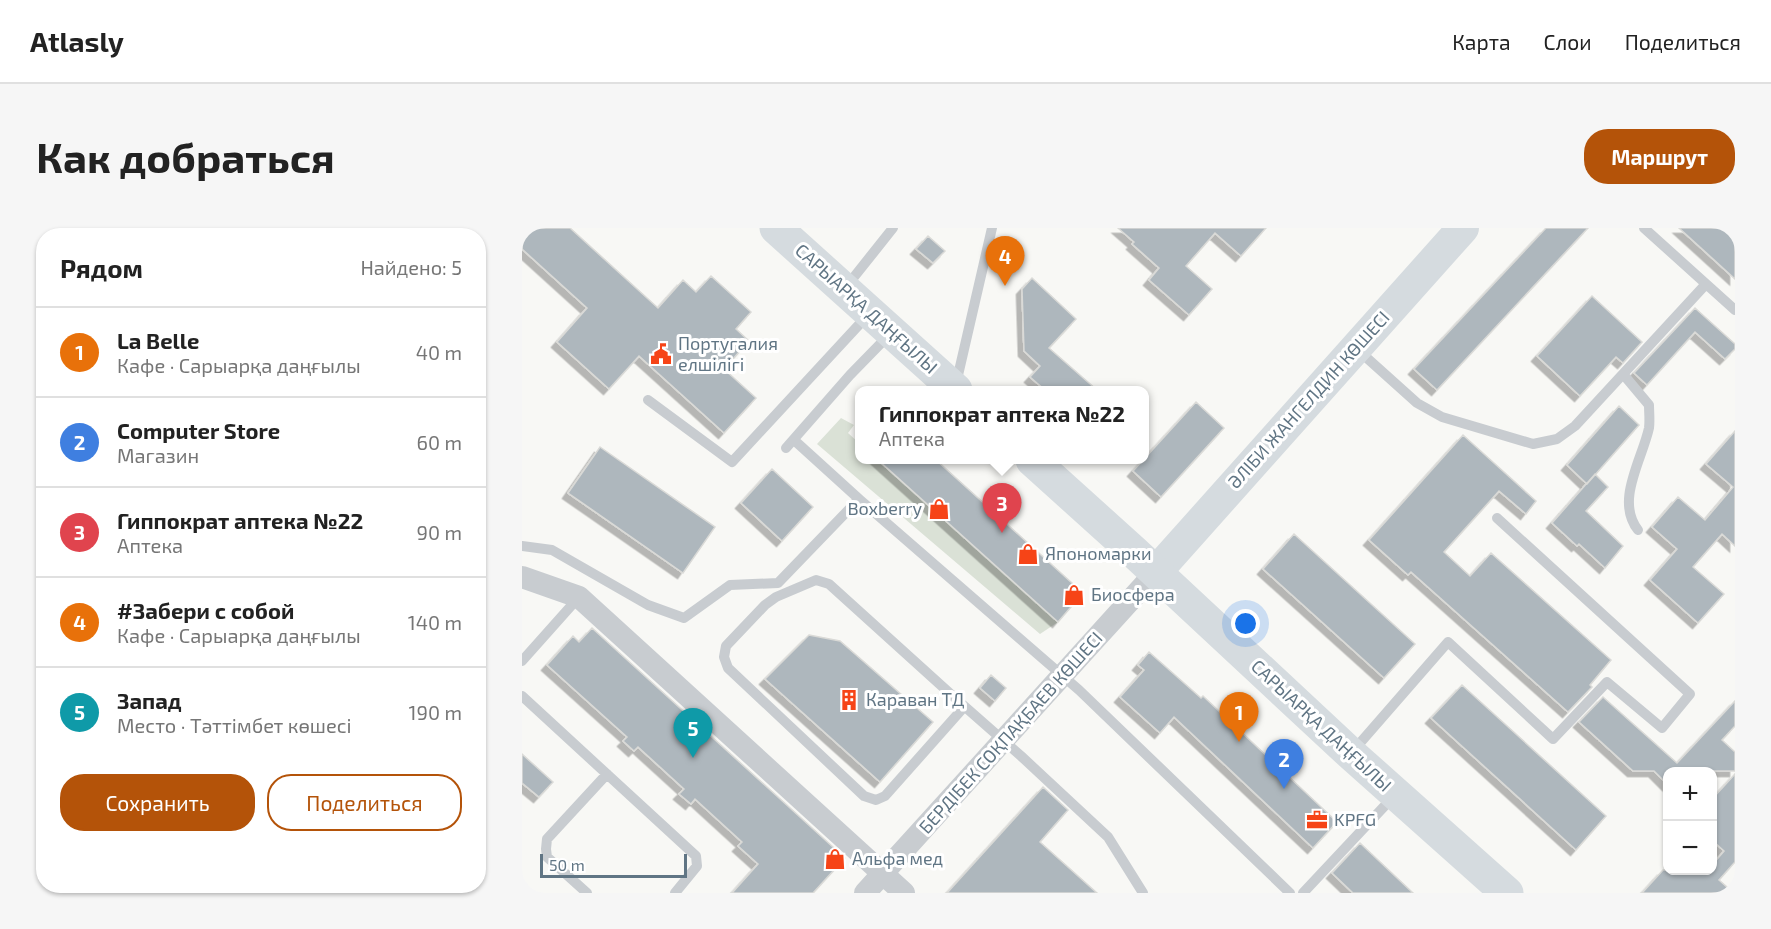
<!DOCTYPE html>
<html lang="ru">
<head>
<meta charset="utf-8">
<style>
	body { margin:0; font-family:"Exo 2",sans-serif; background:#f6f6f6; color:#222 }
	.controls { position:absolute; right:18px; bottom:18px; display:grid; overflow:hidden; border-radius:12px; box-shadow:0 2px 4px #0004 }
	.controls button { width:54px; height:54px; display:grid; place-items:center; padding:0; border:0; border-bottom:2px solid #e0e0e0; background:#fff; color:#222; font:30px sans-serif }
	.scale { position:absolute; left:18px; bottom:15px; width:147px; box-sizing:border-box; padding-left:6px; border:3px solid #607584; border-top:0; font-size:16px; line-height:21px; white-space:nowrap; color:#607584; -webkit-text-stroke:4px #fff; paint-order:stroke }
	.you { position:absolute; left:724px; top:396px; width:21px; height:21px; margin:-15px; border:4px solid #fff; border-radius:50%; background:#1a73e8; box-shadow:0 0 0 9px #1a73e833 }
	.badge { display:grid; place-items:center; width:39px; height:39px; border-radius:50%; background:#b45309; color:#fff; font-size:20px; font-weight:700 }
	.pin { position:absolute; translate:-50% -50px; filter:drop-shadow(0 2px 3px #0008) }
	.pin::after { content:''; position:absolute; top:32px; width:21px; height:18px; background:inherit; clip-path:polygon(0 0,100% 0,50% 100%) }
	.popup { position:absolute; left:333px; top:158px; width:294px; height:78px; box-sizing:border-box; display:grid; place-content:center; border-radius:12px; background:#fff; filter:drop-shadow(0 2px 4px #0005); font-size:20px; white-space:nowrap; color:#767676 }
	.popup b { font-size:22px; color:#222 }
	.popup::after { content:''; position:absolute; left:50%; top:100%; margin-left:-12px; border:12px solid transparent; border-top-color:#fff }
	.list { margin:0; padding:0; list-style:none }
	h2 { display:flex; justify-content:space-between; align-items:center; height:78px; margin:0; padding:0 24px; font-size:26px }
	h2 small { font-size:20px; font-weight:400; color:#767676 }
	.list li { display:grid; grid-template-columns:39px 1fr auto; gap:18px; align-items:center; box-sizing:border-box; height:90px; padding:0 24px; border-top:2px solid #e0e0e0 }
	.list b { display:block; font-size:22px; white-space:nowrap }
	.list p { margin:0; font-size:20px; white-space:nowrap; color:#767676 }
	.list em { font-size:20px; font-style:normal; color:#767676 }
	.actions { display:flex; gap:12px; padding:18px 24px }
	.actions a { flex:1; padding:14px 0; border:2px solid #b45309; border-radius:24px; text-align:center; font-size:21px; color:#b45309 }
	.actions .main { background:#b45309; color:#fff }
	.map { position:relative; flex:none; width:1213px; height:665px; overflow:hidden; border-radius:24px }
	header { display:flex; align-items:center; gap:36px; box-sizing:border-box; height:84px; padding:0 30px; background:#fff; border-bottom:2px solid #e0e0e0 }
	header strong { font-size:28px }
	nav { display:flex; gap:33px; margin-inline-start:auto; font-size:21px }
	.intro { display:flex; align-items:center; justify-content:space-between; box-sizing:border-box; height:144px; padding:0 36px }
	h1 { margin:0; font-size:42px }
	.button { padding:15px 27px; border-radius:24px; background:#b45309; color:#fff; font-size:21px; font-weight:700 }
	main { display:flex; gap:36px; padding:0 36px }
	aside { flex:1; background:#fff; border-radius:24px; box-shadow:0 2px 4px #0004 }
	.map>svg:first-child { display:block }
</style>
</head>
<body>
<header>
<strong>Atlasly</strong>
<nav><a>Карта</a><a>Слои</a><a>Поделиться</a></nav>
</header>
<div class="intro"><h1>Как добраться</h1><a class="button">Маршрут</a></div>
<main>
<aside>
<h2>Рядом<small>Найдено: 5</small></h2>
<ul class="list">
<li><span class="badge" style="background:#e8710a">1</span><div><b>La Belle</b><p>Кафе · Сарыарқа даңғылы</p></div><em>40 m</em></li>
<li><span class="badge" style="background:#3f7fe0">2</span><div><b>Computer Store</b><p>Магазин</p></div><em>60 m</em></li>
<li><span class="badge" style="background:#e0444e">3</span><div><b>Гиппократ аптека №22</b><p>Аптека</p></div><em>90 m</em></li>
<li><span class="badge" style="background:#e8710a">4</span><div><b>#Забери с собой</b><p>Кафе · Сарыарқа даңғылы</p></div><em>140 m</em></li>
<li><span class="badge" style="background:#0f9aa8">5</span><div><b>Запад</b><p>Место · Тәттімбет көшесі</p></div><em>190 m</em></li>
</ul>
<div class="actions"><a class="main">Сохранить</a><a>Поделиться</a></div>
</aside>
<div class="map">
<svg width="1213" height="665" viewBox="0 0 1213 665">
	<defs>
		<filter id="shadow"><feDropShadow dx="-5.5" dy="5.5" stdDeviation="0" flood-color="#0004"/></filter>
	</defs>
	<rect width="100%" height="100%" fill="#f8f8f5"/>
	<!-- green -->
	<path fill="#dae1d6" d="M319,190L332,197L326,205L337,215L338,232H355L536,394L518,406L295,216Z"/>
	<!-- building -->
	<path fill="#aeb7bd" stroke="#dadad7" stroke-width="1.5" filter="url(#shadow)" d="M0,0H48L136,80L161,52L174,64L189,48L229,84L214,101L227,113L202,141L234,170L202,205L117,128L87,161L35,114L65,80L0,21Z
		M596,0H744L719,28L693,5L664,38L690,61L667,87L627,52L637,40L610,16L612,14Z
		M1024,0H1066L915,162L892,141Z
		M1157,0H1208L1213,4V51Z
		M406,8L423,23L411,35L394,21Z
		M510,50L554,91L527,120L575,162H523L508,149L518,138L502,123L500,61Z
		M1070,68L1120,114L1101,135L1094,129L1058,168L1015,128Z
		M1173,80L1213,116V121L1203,131L1173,104L1125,157L1112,145Z
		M674,174L702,200L639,269L611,243Z
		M1097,178L1117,197L1065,256L1045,237Z
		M1213,203V318L1200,306L1171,339L1202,366L1176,395L1128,352L1155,321L1130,299L1156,269L1183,292L1211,259L1184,236Z
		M941,207L1014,273L1004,286L977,263L922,324L948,348L969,325L1089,432L1068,457L1070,459L1046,484L889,344L886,347L847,312Z
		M78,219L193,299L161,345L46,265Z
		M355,231H413L561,365L536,394Z
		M250,241L291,279L260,313L219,275Z
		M1073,246L1086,259L1064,283L1101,318L1083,340L1057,316L1055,318L1030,295Z
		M772,306L893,416L862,450L741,341Z
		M70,400L323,630L291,665H210L236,636L216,618L220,614L173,571L169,576L157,566L162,561L116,519L112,523L101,513L105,509L25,437L51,408L57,414Z
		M287,407L318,413L411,494L358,554L243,451Z
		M627,424L679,470L681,468L815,594L791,620L652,489L638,505L598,469L622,442L616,437Z
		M469,447L484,460L473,473L458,460Z
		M940,457L1084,588L1054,622L909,490Z
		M1081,469L1155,535L1213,473V498L1200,512L1213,524V543H1146V557L1132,543H1111L1057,494Z
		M0,526L31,554L17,569L0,555Z
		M1213,546V634L1197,652L1206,660L1207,665H1120L1141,642H1191V636L1202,623L1191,613V570Z
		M521,559L546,582L518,614L575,665H425Z
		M838,615L891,665H831L810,645Z"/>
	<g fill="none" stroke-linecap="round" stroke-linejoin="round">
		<!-- lane -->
		<path stroke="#c8ccd0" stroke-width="10" d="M1122,0L1213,82
			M324,59L371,0
			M836,122L895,175L920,189L1011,216L1035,211L1053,198L1184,56
			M1101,146L1127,177C1127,184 1128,193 1127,200C1120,232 1093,273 1116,302
			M434,156L470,0
			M126,172L210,234L346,87
			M272,212L337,271
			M264,220L328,147L367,107
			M0,318L30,322L126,377L162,390L208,357L256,355L337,271L557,462L768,665
			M0,433L57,369
			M0,468L174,628L175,638L153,665
			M442,479L363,568L354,572L342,568L206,440L202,429L204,418L243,377L254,369L294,352L307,356L433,470L499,528L586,609L621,665
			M831,523L926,414L1031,511L1085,454L1140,500L1168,466L975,290
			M1213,660V661
			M65,665L25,629L24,621L25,611L85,546
			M781,665L871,569"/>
		<!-- street -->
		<path stroke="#c8ccd0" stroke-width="22" d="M0,349L57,369L382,665
			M343,665L634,344"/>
		<!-- secondary -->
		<path stroke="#d5dbdf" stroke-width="32" d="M634,344L941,0"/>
		<!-- primary -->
		<path stroke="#d5dbdf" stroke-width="33" d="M254,0L434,162
			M510,232L612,324L829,526L985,665"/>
	</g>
	<!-- icons -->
	<defs>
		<symbol id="civic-bare" viewBox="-9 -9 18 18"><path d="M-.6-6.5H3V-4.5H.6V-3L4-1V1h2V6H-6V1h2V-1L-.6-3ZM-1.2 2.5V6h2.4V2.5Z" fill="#f64417" stroke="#fff" stroke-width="2.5" paint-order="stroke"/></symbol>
		<symbol id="shop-bare" viewBox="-9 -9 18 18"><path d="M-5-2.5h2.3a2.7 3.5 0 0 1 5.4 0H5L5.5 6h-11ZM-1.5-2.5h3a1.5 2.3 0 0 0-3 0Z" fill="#f64417" stroke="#fff" stroke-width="2.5" paint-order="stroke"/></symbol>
		<symbol id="building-bare" viewBox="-9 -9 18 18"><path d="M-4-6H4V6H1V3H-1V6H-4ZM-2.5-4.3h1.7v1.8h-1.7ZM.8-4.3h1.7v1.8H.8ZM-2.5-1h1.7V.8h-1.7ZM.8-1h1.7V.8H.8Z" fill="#f64417" stroke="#fff" stroke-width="2.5" paint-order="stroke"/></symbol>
		<symbol id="office-bare" viewBox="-9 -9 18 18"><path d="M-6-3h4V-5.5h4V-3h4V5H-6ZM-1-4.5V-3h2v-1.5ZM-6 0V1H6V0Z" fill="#f64417" stroke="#fff" stroke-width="2.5" paint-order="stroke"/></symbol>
	</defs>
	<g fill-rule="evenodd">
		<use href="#civic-bare" x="124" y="111" width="30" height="30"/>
		<use href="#shop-bare" x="402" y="266" width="30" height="30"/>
		<use href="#shop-bare" x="491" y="311" width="30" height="30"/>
		<use href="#shop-bare" x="537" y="352" width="30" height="30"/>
		<use href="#building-bare" x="312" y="457" width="30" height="30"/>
		<use href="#office-bare" x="780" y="577" width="30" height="30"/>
		<use href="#shop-bare" x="298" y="616" width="30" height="30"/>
	</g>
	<g text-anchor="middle" stroke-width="6" stroke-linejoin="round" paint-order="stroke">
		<!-- street labels -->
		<g font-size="18" fill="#607584" stroke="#fff">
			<text transform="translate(344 81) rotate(42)" y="6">САРЫАРҚА ДАҢҒЫЛЫ</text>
			<text transform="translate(787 172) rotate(-48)" y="6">ӘЛІБИ ЖАНГЕЛДИН КӨШЕСІ</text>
			<text transform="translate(799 498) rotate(43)" y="6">САРЫАРҚА ДАҢҒЫЛЫ</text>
			<text transform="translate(489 505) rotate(-48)" y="6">БЕРДІБЕК СОҚПАҚБАЕВ КӨШЕСІ</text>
		</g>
		<!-- poi labels -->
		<g font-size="18" fill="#607584" stroke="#fff" text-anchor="start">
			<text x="156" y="122">Португалия<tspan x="156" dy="21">елшілігі</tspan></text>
			<text x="400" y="287" text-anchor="end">Boxberry</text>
			<text x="523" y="332">Япономарки</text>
			<text x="569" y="373">Биосфера</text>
			<text x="344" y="478">Караван ТД</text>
			<text x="812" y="598">KPFG</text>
			<text x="330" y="637">Альфа мед</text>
		</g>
	</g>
</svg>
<div class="controls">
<button>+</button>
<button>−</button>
</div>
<div class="scale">50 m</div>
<div class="you"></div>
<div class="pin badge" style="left:717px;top:514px;background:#e8710a">1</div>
<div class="pin badge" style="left:762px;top:561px;background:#3f7fe0">2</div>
<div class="pin badge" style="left:480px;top:305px;background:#e0444e">3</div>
<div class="popup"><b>Гиппократ аптека №22</b>Аптека</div>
<div class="pin badge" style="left:483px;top:58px;background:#e8710a">4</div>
<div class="pin badge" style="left:171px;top:530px;background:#0f9aa8">5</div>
</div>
</main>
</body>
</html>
